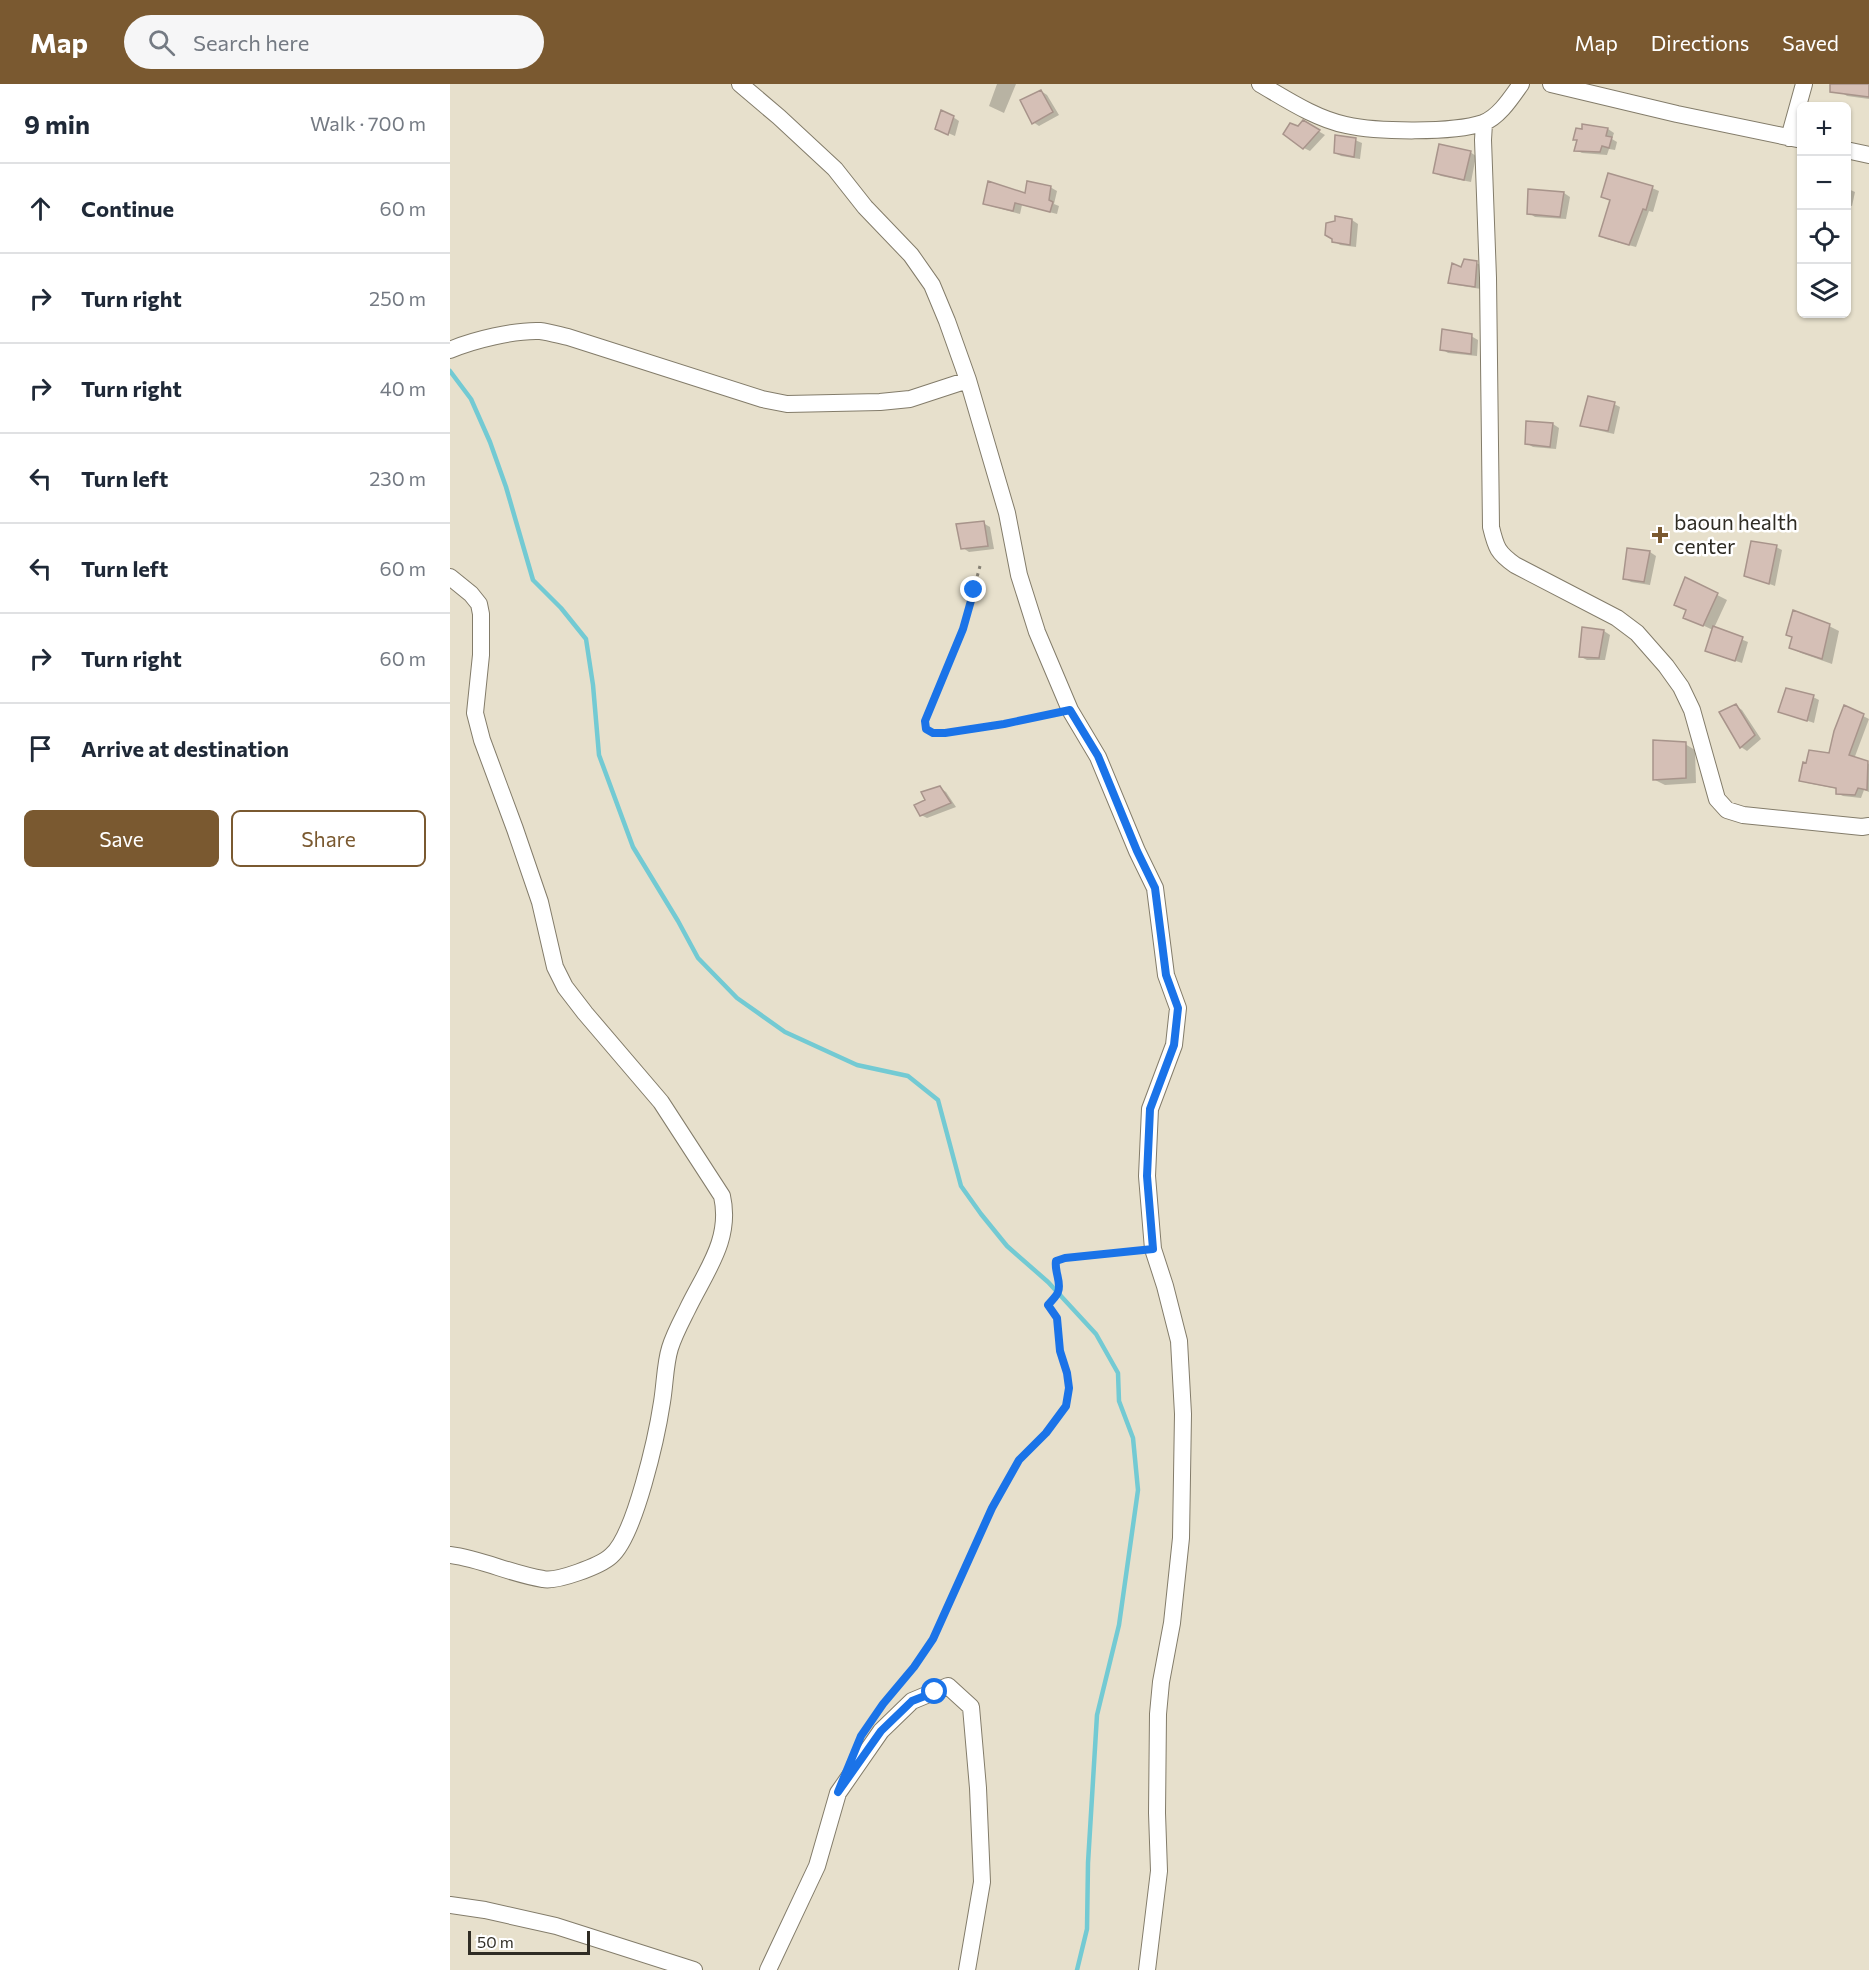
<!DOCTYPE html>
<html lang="en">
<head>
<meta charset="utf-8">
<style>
	body { margin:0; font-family:Commissioner,sans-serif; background:#f6f6f7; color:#1f2937 }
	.controls { position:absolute; right:18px; top:18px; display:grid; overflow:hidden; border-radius:9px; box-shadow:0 2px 4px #0004 }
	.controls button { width:54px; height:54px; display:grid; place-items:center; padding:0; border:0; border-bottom:2px solid #e0e1e3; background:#fff; color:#1f2937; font:30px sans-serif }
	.scale { position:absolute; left:18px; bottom:15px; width:122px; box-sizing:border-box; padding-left:6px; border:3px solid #2f2c24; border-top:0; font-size:16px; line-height:21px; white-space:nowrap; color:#2f2c24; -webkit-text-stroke:4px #fff; paint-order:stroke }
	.stop { position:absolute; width:18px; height:18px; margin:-14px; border:4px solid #1a73e8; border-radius:50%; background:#fff }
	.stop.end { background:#1a73e8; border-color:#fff; box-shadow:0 2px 6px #0008 }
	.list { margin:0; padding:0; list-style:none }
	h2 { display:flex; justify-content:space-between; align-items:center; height:78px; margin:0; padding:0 24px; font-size:26px }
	h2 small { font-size:20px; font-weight:400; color:#747a83 }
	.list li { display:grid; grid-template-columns:39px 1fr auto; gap:18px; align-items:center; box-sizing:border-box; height:90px; padding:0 24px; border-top:2px solid #e0e1e3 }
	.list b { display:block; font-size:22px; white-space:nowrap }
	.list em { font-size:20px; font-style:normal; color:#747a83 }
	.actions { display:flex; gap:12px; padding:18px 24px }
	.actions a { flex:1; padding:14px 0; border:2px solid #7a5930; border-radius:9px; text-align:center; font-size:21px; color:#7a5930 }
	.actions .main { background:#7a5930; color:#fff }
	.icon { flex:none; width:33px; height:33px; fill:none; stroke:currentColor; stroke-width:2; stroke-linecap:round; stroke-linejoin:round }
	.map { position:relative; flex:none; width:1419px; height:1886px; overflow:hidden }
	header { display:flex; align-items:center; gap:36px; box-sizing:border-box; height:84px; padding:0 30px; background:#7a5930; color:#fff }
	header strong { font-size:28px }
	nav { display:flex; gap:33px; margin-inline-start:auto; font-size:21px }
	.search { width:420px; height:54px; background:#f6f6f7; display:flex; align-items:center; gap:15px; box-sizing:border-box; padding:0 21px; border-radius:33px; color:#747a83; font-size:22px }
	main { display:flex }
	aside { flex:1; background:#fff }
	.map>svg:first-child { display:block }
</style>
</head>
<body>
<header>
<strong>Map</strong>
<div class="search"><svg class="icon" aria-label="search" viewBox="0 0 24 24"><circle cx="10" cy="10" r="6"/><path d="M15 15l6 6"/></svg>Search here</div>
<nav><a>Map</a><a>Directions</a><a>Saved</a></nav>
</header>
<main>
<aside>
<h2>9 min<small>Walk · 700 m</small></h2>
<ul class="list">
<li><svg class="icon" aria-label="ahead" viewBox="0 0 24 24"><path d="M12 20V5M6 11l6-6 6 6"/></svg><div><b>Continue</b></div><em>60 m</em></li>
<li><svg class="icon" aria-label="right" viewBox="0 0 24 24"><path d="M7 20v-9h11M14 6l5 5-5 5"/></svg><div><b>Turn right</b></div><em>250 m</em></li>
<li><svg class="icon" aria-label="right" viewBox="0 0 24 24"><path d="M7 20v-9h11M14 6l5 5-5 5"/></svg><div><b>Turn right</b></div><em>40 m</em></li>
<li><svg class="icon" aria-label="left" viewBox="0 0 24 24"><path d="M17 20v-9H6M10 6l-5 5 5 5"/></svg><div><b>Turn left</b></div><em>230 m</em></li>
<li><svg class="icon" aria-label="left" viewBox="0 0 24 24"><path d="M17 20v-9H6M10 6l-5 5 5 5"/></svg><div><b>Turn left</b></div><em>60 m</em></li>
<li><svg class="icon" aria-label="right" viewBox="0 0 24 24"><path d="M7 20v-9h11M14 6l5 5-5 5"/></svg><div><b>Turn right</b></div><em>60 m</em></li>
<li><svg class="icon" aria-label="arrive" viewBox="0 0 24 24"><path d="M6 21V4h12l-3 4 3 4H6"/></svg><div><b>Arrive at destination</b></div></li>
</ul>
<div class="actions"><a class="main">Save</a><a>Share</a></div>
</aside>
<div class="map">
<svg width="1419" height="1886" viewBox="0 0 1419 1886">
	<rect width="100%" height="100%" fill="#e7e0cc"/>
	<!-- shadow -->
	<path fill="#0003" d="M547,0H566L554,29L539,22Z
		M1392,0H1419V15L1397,12L1391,8Z
		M591,7L597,11L609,31L589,42L583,38Z
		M503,33L509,37L505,52L491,46Z
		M853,38L875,51L860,67L854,64L848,43Z
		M1133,42L1158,45L1164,49L1162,55L1167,58L1165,66L1159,65L1157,71L1132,69L1126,66L1128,57L1125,55L1133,47Z
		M905,56L912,59L910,75L891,72L885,69Z
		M1020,68L1026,72L1021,98L991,92L985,89Z
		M600,103L607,107L604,120L609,122L607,130L572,121L570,130L541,122L535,119Z
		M1202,104L1209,107L1203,128L1199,127L1186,163L1156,155L1150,152L1161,117L1153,113Z
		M1396,104L1405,108L1402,122L1396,121Z
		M1080,107L1114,109L1120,113L1116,135L1085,133L1079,129Z
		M902,136L908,140L906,163L890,161L884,157Z
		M1026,179L1033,182L1031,205L1006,201L1000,198L1012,185Z
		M1021,252L1028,256L1027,272L998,269L992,265Z
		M1164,320L1170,323L1164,350L1138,344L1132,341Z
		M1078,339L1103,340L1109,344L1106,365L1083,363L1076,359Z
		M533,439L540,443L544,465L519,468L513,464Z
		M1326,463L1332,466L1325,502L1296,491Z
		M1200,468L1206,472L1200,501L1181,498L1174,494Z
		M1236,495L1277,516L1264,544L1298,558L1292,579L1256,567L1263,546L1235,533L1237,527L1226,520Z
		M1379,542L1389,547L1382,580L1351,569L1341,564L1344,554L1338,551Z
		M1154,547L1160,551L1155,576H1137L1131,573Z
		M1363,613L1369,616L1364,639L1330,627Z
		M1286,622L1292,626L1311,655L1297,667L1291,663L1271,629Z
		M1395,623L1419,635L1404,675L1419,680V708L1414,706L1411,714L1393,712L1387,709L1388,705L1357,699L1351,696L1380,671Z
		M1235,660L1245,666L1246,699L1215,701L1205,696Z
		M490,704L496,708L506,723L477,734L471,731L477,716Z"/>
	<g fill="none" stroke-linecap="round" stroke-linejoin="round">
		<!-- stream -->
		<path stroke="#73cad3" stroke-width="4.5" d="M0,287L21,315L40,358L56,403L83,496L111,524L136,555L143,601L149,671L183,763L228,837L248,874L287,914L335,948L407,981L458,992L488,1016L511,1102L531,1130L557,1162L598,1198L646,1250L668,1289L669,1317L683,1354L688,1406L669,1541L647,1631L638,1779L637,1845L627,1886"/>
	</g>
	<!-- building -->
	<path fill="#d5bfb6" stroke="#a8948b" stroke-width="1.5" d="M1380,0H1419V13L1380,8Z
		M591,6L603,28L582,40L570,16Z
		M491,26L504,32L498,51L485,45Z
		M853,36L870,46L853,65L833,50L840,39L848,42Z
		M1132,40L1158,44L1156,52L1162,53L1159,64L1152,62L1150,68L1124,67L1127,56H1123L1126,44L1132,45Z
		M885,51L906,54L904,73L884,69Z
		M989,60L1021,67L1014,96L983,89Z
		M1158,89L1203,102L1196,126L1193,125L1179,161L1149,152L1160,116L1151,113Z
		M538,97L575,109L577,97L601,102L599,116L603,118L600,128L565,119L563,127L533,120Z
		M1078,105L1114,108L1110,133L1077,130Z
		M885,132L902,135L900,161L882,158V155L875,151L876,139L885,137Z
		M1014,175L1027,177L1025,203L998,199L1002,179L1011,183Z
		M992,245L1022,250L1021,270L990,266Z
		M1138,312L1165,318L1158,347L1130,342Z
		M1076,337L1103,339L1100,363L1075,360Z
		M534,437L538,462L511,465L506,440Z
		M1301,457L1327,461L1319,500L1294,492Z
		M1177,464L1200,467L1194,498L1173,495Z
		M1235,493L1268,509L1253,542L1233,534L1236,526L1224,521Z
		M1343,526L1380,540L1372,575L1339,564L1342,553L1336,551Z
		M1263,542L1293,553L1285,577L1255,567Z
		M1132,543L1154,546L1149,574L1129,573Z
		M1336,604L1364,611L1357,637L1328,628Z
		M1286,620L1305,651L1290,664L1269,628Z
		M1394,621L1414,630L1399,671L1418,677L1417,706L1408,704L1405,711L1386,710V704L1349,697L1353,678L1356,679L1359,666L1379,669L1384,647Z
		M1203,656L1236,658V694L1203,696Z
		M490,702L501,719L470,732L464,721L475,716L471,708Z"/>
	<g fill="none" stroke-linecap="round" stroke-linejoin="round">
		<defs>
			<path id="minor" d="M290,0L329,33L385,85L415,123L461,171L482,201L497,237L518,296L557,429L569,491L587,548L620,626L648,673L687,767L705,804L716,891L728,924L724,961L700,1025L697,1092L703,1165L715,1202L729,1257L733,1330L731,1454L722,1539L711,1598L708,1630L707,1729L709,1787L697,1886
				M810,0C836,15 866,35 896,41C927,48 1003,49 1033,39C1049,33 1061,14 1071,0
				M1101,0L1227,30L1352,56
				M1034,39L1033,56L1038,194L1041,443C1046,464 1048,469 1065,481L1167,534L1187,549L1216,582L1231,603L1242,626L1267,715L1277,726L1293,731L1412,743L1419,742
				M1339,54L1354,0
				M1396,66L1419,71
				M0,266C23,256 65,246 90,247C99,248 109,251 118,253L312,315L337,320L430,318L460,315L518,296
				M0,493L21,510L29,520L31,530V571L25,629L32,656L65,745L90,818L105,883L115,903L135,929L211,1018L272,1112C282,1156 255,1188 237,1226C231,1238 224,1251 220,1264C215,1280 215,1300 212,1318C207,1351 185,1452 161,1472C150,1482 107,1498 93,1495C61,1490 32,1475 0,1471
				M0,1821L35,1826L106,1842L244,1886
				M318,1886L367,1782L388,1709L431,1647L462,1617L498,1602L521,1623L528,1704L532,1798L517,1886"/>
		</defs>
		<!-- minor casing -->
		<use href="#minor" stroke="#837c6a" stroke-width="18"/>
		<!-- path -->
		<path stroke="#868174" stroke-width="3" stroke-dasharray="3 4.5" stroke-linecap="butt" d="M530,482L513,545L475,637L476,645L483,649H495L554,640L604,629
			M430,1624L464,1583L483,1555L542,1424L569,1376L596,1349L616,1322L619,1304L617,1289L610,1267L607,1234L598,1221C601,1217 607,1213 608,1208C612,1199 604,1187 606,1177L611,1175L688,1166"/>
		<!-- minor -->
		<use href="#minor" stroke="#fff" stroke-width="16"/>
	</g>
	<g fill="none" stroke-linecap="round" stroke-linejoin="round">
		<!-- route -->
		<path stroke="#1a73e8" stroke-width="8" d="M485,1608L462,1617L431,1647L388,1708L411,1652L433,1620L464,1583L483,1555L542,1424L569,1376L596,1349L616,1322L619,1304L617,1289L610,1267L607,1234L598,1221C601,1217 607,1212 608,1208C612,1199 604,1187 606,1177L615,1174L703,1165L697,1092L700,1025L724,961L728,924L716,891L705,804L687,767L648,672L620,626L554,640L495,649H483L476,645L475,637L513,545L524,506"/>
	</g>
	<!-- markers -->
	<path fill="#7a5930" stroke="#fff" stroke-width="2" d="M1207 442h6v6h6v6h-6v6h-6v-6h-6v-6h6z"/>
	<g text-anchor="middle" stroke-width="5" stroke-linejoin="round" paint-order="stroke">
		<!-- poi labels -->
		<g font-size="21" fill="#2f2c24" stroke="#fff" text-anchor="start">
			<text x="1224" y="446">baoun health<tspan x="1224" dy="24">center</tspan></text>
		</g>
	</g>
</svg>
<div class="controls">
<button>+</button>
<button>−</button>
<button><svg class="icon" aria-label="locate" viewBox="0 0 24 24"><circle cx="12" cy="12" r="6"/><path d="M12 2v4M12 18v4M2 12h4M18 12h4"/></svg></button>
<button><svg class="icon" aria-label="layers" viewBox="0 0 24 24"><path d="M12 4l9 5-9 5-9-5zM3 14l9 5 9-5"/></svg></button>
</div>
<div class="scale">50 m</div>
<div class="stop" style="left:485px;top:1608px"></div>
<div class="stop end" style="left:524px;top:506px"></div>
</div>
</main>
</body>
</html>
